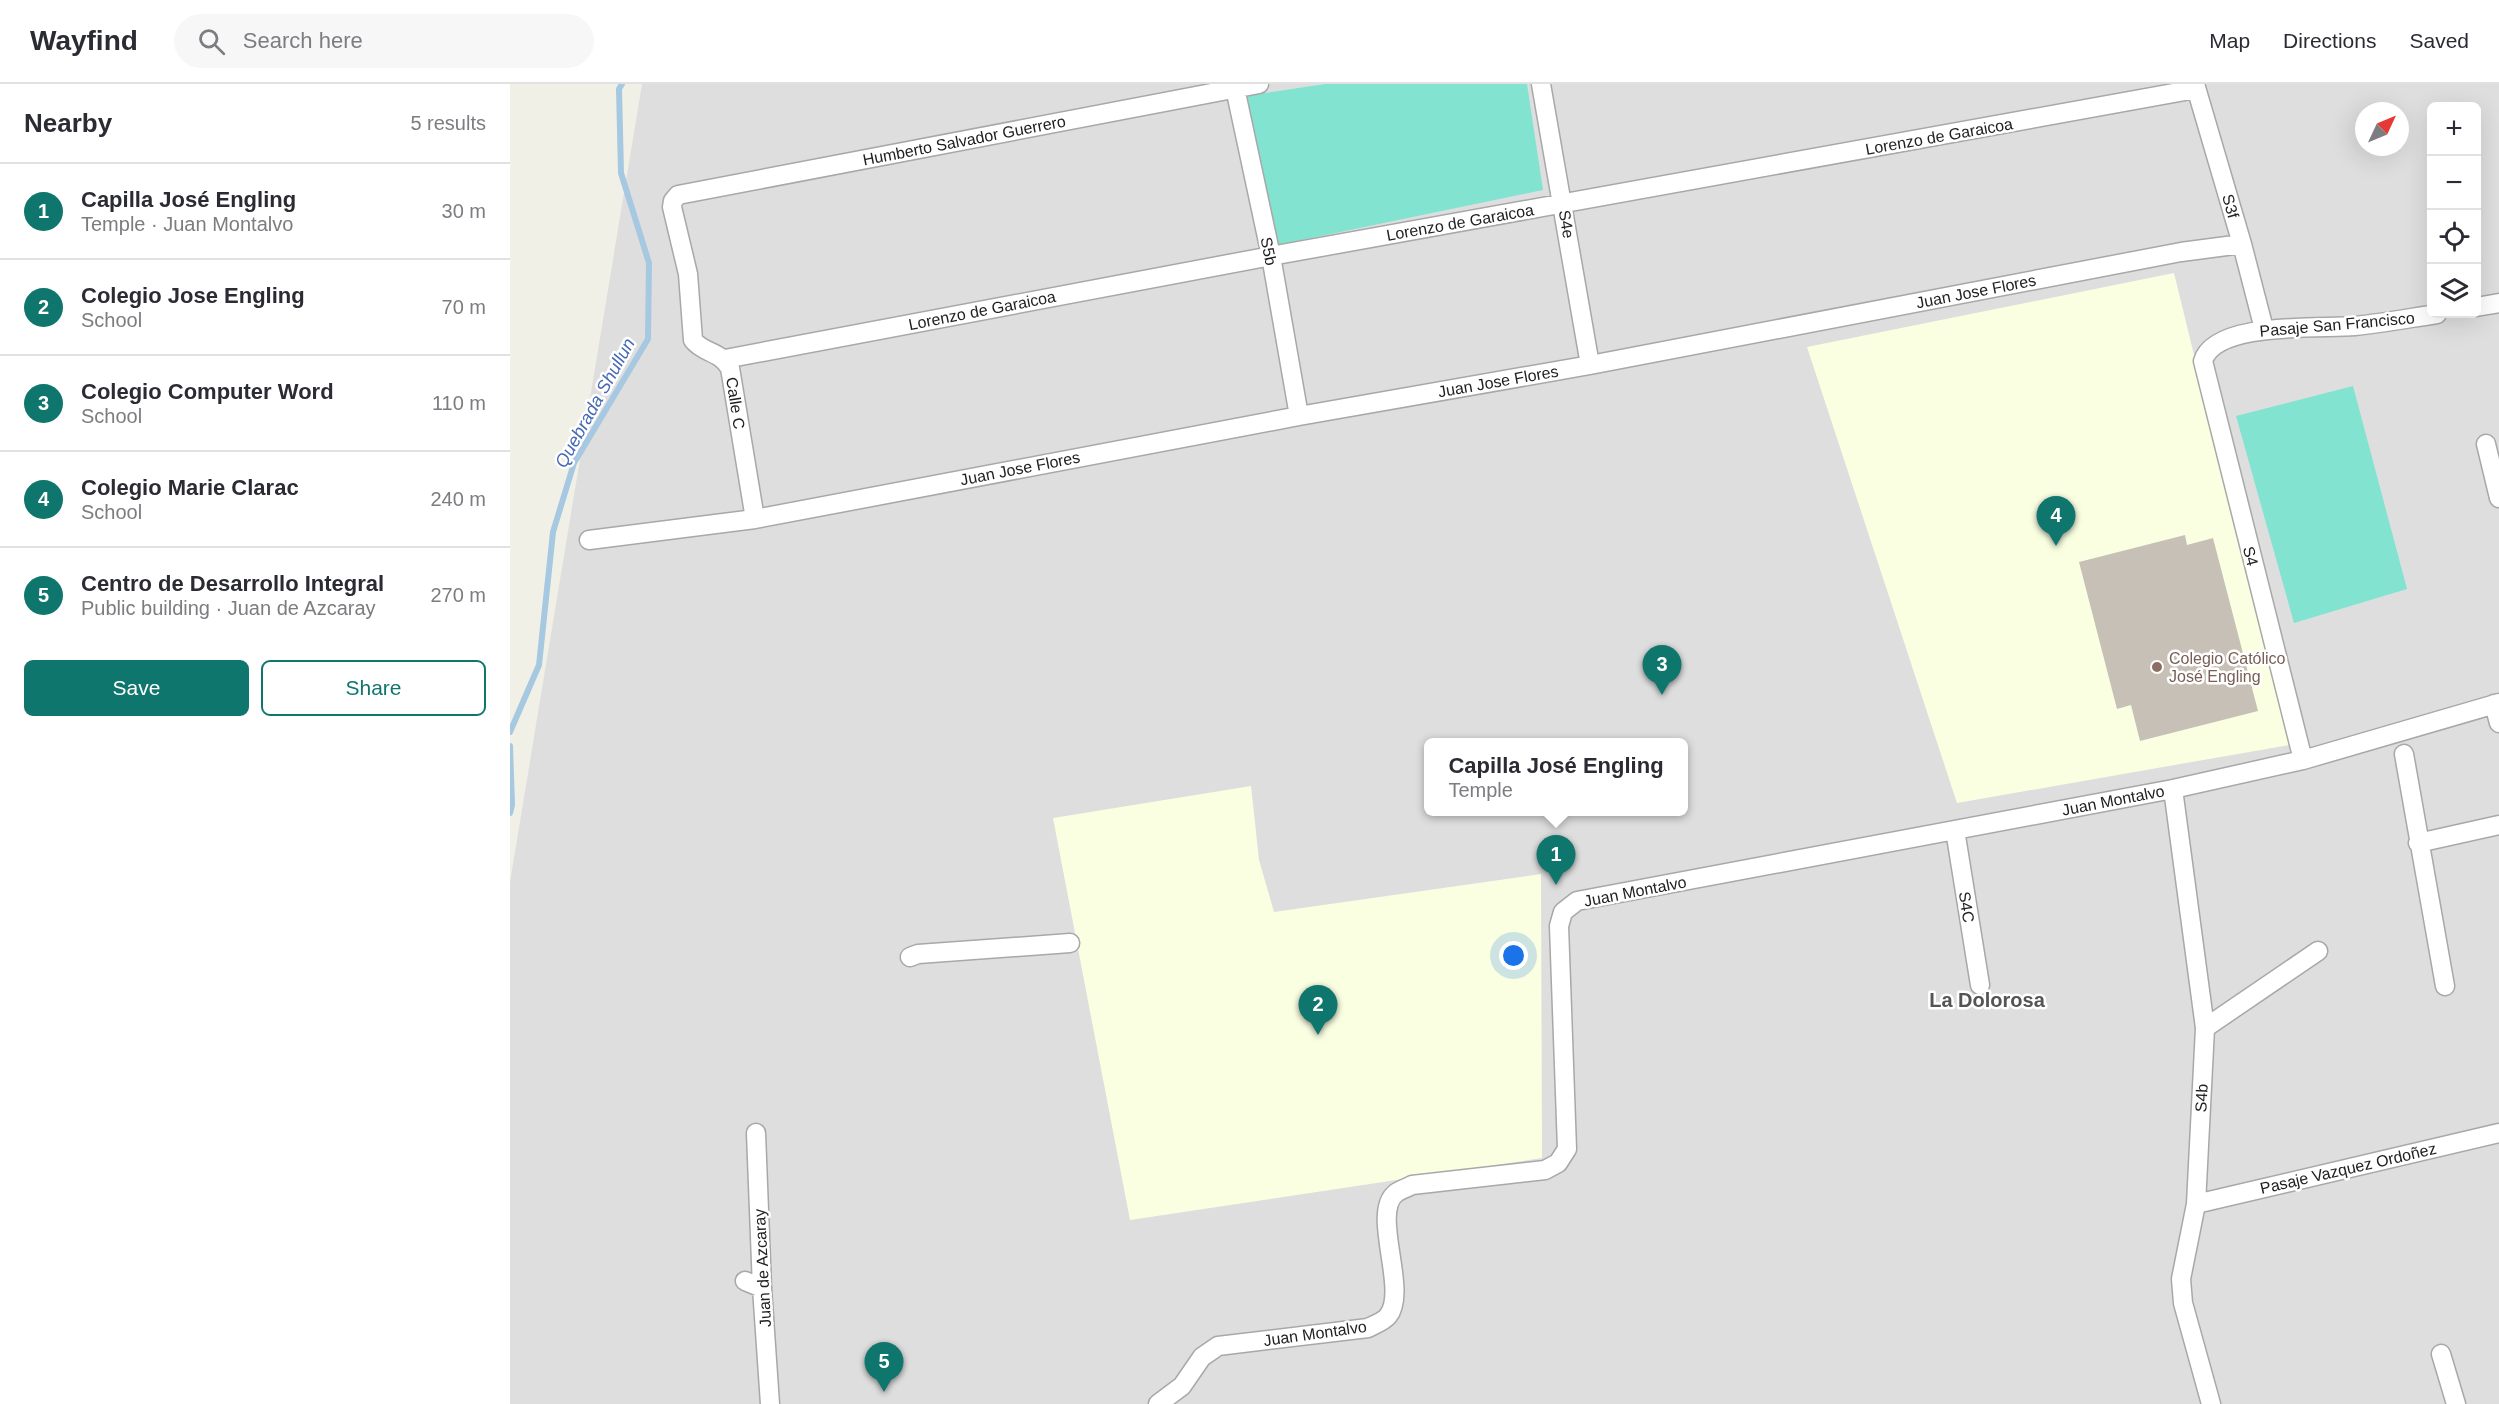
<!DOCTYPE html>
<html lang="en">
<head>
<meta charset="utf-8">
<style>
	body { margin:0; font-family:Arial,sans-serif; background:#f7f7f7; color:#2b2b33 }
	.controls { position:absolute; right:18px; top:18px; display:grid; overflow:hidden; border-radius:9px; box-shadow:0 6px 24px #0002 }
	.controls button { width:54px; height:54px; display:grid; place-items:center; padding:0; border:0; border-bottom:2px solid #e1e1e2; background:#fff; color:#2b2b33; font:30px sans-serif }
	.compass { position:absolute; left:1845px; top:18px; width:54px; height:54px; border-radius:50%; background:#fff; box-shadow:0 6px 24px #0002; rotate:46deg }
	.you { position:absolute; left:1004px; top:872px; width:21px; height:21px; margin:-15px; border:4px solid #fff; border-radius:50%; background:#1a73e8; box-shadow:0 0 0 9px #1a73e833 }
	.badge { display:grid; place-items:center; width:39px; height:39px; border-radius:50%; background:#0f766e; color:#fff; font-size:20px; font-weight:700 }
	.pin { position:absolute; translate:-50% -50px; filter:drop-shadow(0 2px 3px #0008) }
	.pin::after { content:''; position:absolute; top:32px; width:21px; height:18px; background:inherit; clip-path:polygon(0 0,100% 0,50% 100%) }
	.popup { position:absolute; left:914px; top:654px; width:264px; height:78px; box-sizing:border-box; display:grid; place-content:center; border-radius:9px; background:#fff; filter:drop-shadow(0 2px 4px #0005); font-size:20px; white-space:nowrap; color:#7c7c81 }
	.popup b { font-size:22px; color:#2b2b33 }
	.popup::after { content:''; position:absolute; left:50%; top:100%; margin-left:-12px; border:12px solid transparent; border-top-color:#fff }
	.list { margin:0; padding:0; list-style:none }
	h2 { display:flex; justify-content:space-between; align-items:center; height:78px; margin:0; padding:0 24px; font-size:26px }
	h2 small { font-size:20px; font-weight:400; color:#7c7c81 }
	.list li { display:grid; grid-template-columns:39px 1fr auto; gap:18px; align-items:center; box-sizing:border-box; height:96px; padding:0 24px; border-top:2px solid #e1e1e2 }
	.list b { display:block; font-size:22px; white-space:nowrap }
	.list p { margin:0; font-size:20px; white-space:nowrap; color:#7c7c81 }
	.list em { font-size:20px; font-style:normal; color:#7c7c81 }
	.actions { display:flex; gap:12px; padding:18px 24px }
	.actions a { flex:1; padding:14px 0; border:2px solid #0f766e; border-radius:9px; text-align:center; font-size:21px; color:#0f766e }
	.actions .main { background:#0f766e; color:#fff }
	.icon { flex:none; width:33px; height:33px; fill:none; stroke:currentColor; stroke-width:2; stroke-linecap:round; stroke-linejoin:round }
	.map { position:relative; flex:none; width:1989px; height:1320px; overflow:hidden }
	header { display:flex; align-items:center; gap:36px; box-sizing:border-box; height:84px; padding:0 30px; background:#fff; border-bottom:2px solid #e1e1e2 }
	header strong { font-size:28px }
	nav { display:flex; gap:33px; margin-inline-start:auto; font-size:21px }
	.search { width:420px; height:54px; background:#f7f7f7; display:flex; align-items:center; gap:15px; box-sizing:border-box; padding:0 21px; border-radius:33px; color:#7c7c81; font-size:22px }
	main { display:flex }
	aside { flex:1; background:#fff }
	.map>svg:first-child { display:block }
</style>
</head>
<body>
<header>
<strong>Wayfind</strong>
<div class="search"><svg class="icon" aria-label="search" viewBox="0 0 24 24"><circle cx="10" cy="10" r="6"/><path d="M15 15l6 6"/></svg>Search here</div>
<nav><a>Map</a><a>Directions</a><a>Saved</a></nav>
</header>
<main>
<aside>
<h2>Nearby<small>5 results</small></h2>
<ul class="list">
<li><span class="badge">1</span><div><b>Capilla José Engling</b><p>Temple · Juan Montalvo</p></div><em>30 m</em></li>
<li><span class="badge">2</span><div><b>Colegio Jose Engling</b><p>School</p></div><em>70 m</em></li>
<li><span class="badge">3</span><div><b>Colegio Computer Word</b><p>School</p></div><em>110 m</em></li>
<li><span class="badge">4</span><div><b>Colegio Marie Clarac</b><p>School</p></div><em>240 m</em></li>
<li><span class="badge">5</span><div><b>Centro de Desarrollo Integral</b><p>Public building · Juan de Azcaray</p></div><em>270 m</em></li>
</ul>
<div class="actions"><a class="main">Save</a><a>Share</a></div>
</aside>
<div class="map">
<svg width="1989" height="1320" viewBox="0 0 1989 1320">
	<rect width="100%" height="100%" fill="#f1f0e7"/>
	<!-- residential -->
	<path fill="#dfdede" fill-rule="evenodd" d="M132,0H1989V1320H0V798ZM1922,22H1966V230H1922ZM1854,27H1890V63H1854ZM918,658H1174V728H918Z"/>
	<!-- education -->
	<path fill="#faffe2" d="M1664,189L1779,661L1447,719L1297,263Z
		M741,702L749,776L764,828L1031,790L1032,1074L620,1136L543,734Z"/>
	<!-- pitch -->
	<path fill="#82e3d0" d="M815,0H1017L1033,106L768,161L735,12Z
		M1843,302L1897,505L1784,539L1726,332Z"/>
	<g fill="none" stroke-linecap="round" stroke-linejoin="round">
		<!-- stream -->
		<path stroke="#a6c8e1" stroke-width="6" d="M0,648L29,581L43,448L64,379L138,255L139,179L111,89L109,5L112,0
			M0,662L2,721L0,729"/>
	</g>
	<!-- building -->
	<path fill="#c7c0b6" d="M1675,451L1677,461L1703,454L1748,627L1630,657L1621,621L1607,625L1569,478Z"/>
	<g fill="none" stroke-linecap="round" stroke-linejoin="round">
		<defs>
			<path id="minor" d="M1031,0L1080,281
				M1685,0L1732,160L1754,245
				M725,4L761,172L789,332
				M1966,223L1989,219
				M215,275L761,172L1686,5
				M1976,360L1989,414
				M245,435L220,284C209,266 194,270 183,256L178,190L162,123L163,117L168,111L749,0
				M79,456L245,435L789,332L1080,281L1671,168L1732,160
				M1984,620L1989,639
				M1894,670L1935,902
				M1793,676L1693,277C1705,237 1810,245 1845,242C1873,239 1900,234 1927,230
				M1663,705L1695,944L1686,1120L1671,1195L1673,1219L1701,1320
				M1445,746L1470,901
				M1908,759L1989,741
				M400,873L408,870L560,859
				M1695,944L1808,867
				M246,1049L252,1204L260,1320
				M1686,1120L1989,1049
				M235,1197L252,1204
				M1931,1270L1946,1320
				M648,1320L672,1302L692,1273L708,1262L858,1244C864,1241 874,1237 878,1232C899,1206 860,1129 886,1109C890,1106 897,1104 902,1101L1035,1086L1048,1079L1057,1065L1049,842L1053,828L1067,817L1663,705L1793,676L1989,619"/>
		</defs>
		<!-- minor casing -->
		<use href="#minor" stroke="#a8a8a8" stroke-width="21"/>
		<!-- minor -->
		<use href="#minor" stroke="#fff" stroke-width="18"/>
	</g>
	<!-- markers -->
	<circle fill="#8d6e63" stroke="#fff" stroke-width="2" cx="1647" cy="583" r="6"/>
	<g text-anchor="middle" stroke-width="5" stroke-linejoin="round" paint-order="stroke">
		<!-- street labels -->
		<g font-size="16" fill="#212121" stroke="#fff">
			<text transform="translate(1429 52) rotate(-10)" y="6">Lorenzo de Garaicoa</text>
			<text transform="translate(454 56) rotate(-11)" y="6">Humberto Salvador Guerrero</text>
			<text transform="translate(1721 122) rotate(74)" y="6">S3f</text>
			<text transform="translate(950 138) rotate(-10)" y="6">Lorenzo de Garaicoa</text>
			<text transform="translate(1057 140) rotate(81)" y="6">S4e</text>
			<text transform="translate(759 167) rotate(79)" y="6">S5b</text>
			<text transform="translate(1466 207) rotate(-11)" y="6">Juan Jose Flores</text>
			<text transform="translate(472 226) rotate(-11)" y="6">Lorenzo de Garaicoa</text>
			<text transform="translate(1827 240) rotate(-5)" y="6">Pasaje San Francisco</text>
			<text transform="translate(988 297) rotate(-10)" y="6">Juan Jose Flores</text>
			<text transform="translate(226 319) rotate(81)" y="6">Calle C</text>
			<text transform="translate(510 384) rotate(-11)" y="6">Juan Jose Flores</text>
			<text transform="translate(1741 472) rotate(76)" y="6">S4</text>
			<text transform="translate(1603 716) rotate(-11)" y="6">Juan Montalvo</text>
			<text transform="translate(1125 807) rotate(-11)" y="6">Juan Montalvo</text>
			<text transform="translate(1457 823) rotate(81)" y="6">S4C</text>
			<text transform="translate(1691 1014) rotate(-87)" y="6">S4b</text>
			<text transform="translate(1838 1084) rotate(-13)" y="6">Pasaje Vazquez Ordoñez</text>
			<text transform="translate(252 1184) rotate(-93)" y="6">Juan de Azcaray</text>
			<text transform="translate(805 1249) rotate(-8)" y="6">Juan Montalvo</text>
		</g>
		<!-- education labels -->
		<g font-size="16" fill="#785e54" stroke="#fff" text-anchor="start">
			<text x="1659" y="580">Colegio Católico<tspan x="1659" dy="18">José Engling</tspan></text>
		</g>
		<!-- water labels -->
		<g font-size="18" font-style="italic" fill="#476ab6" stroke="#fff">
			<text transform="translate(85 319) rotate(-61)" y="6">Quebrada Shullun</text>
		</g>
		<!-- quarter labels -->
		<g font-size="20" font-weight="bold" fill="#545454" stroke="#fff">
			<text x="1477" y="923">La Dolorosa</text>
		</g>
	</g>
</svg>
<div class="controls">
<button>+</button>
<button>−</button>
<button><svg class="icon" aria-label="locate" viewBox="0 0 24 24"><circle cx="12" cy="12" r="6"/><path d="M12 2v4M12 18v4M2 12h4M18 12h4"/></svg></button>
<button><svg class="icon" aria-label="layers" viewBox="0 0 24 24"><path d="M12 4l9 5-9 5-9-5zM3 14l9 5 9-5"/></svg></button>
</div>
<svg class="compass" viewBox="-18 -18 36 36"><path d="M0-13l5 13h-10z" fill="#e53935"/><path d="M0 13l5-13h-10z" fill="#7c7c81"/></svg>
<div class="you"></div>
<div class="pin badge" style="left:1046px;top:801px">1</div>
<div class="popup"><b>Capilla José Engling</b>Temple</div>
<div class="pin badge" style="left:808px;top:951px">2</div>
<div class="pin badge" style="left:1152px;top:611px">3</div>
<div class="pin badge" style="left:1546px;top:462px">4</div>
<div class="pin badge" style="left:374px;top:1308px">5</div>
</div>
</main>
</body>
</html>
